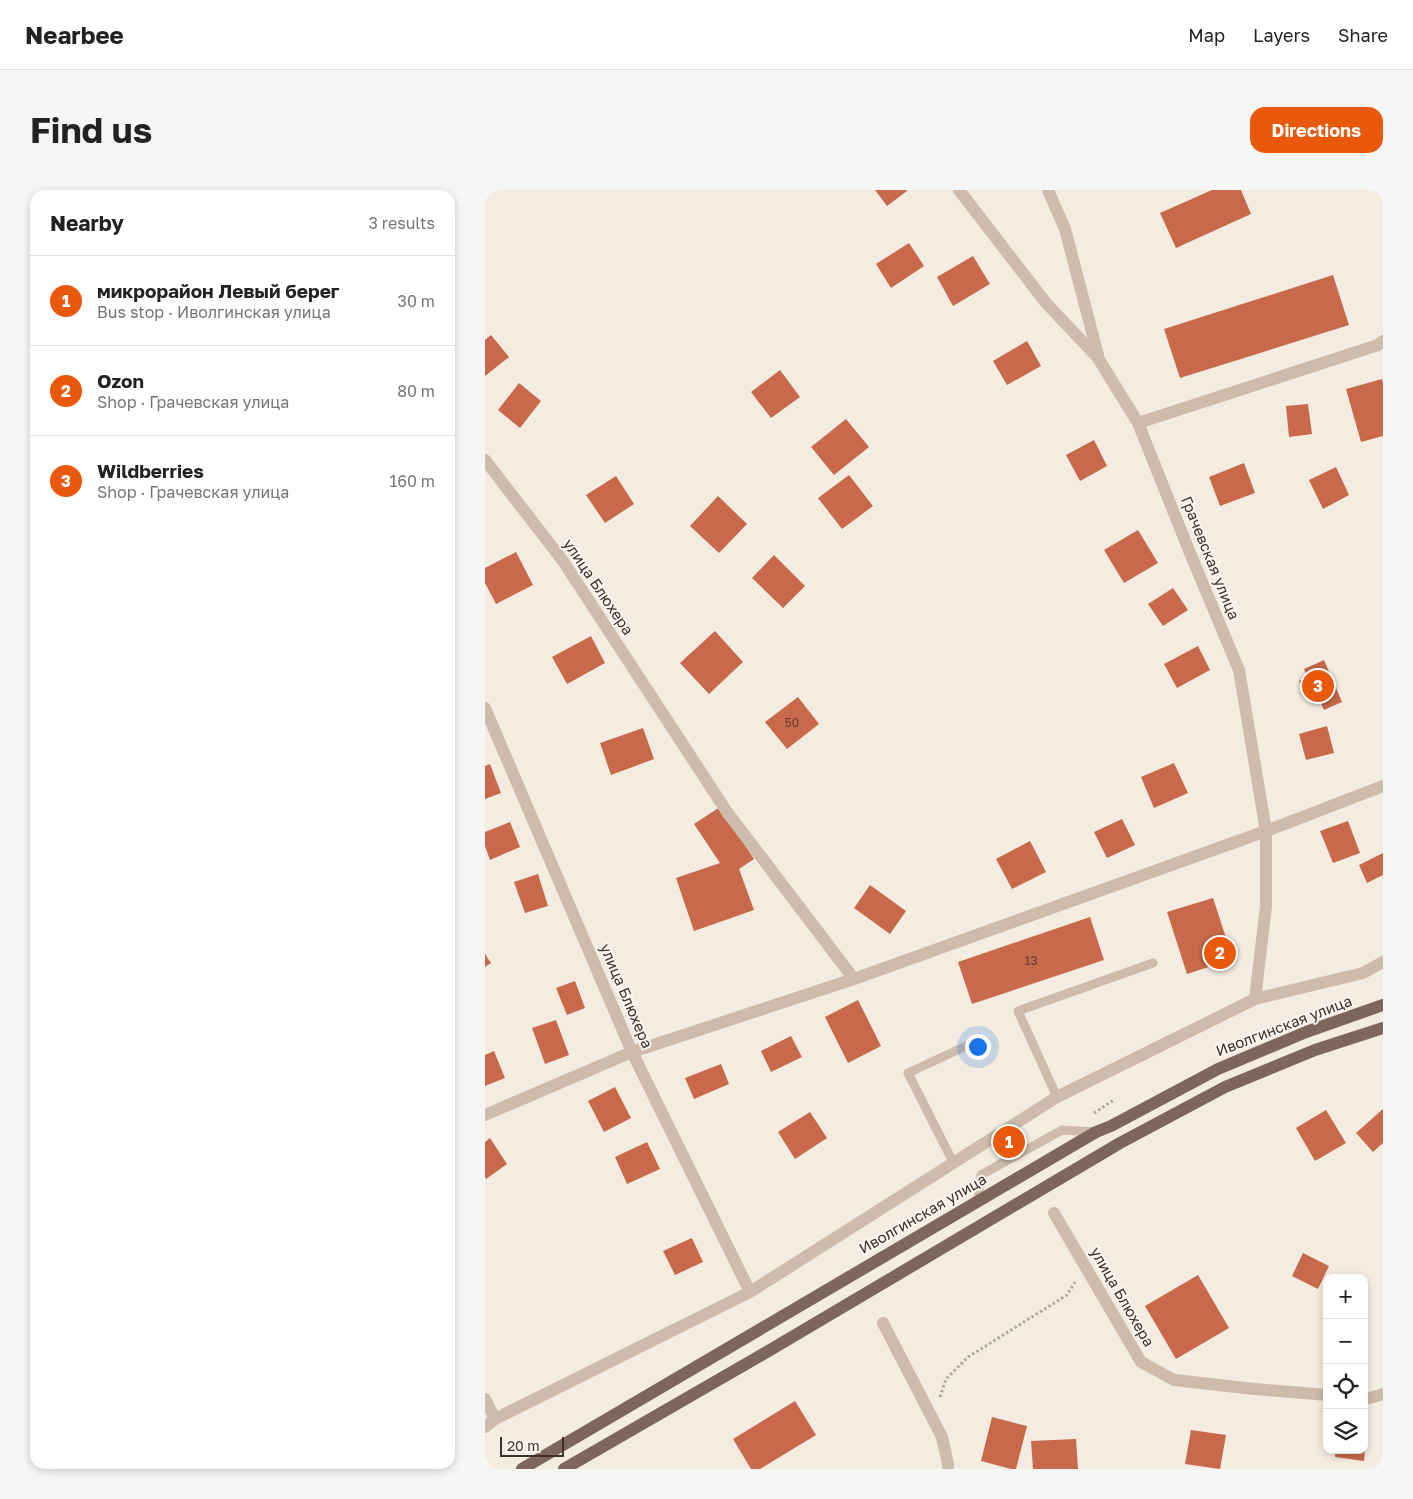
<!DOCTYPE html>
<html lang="en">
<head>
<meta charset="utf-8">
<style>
	body { margin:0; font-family:"Golos Text",sans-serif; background:#f6f6f6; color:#222 }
	.controls { position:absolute; right:15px; bottom:15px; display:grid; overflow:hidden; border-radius:10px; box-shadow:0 2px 8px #0003 }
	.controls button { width:45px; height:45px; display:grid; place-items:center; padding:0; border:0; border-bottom:1px solid #e0e0e0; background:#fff; color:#222; font:25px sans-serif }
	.scale { position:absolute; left:15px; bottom:12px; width:64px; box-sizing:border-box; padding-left:5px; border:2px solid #3b302b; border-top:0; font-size:14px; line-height:18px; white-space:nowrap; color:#3b302b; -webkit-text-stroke:4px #fbf5ee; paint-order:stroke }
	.you { position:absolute; left:492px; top:856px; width:18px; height:18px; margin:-12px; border:4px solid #fff; border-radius:50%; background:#1a73e8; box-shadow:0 0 0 8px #1a73e833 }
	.badge { display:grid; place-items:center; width:32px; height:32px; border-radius:50%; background:#ea580c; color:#fff; font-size:16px; font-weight:700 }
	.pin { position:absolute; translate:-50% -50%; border:2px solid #fff; box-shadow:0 1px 5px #0006 }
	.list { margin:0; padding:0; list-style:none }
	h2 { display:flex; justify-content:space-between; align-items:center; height:65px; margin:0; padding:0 20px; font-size:21px }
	h2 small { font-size:16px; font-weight:400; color:#767676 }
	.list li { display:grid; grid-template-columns:32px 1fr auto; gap:15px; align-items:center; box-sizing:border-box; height:90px; padding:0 20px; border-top:1px solid #e0e0e0 }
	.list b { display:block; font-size:19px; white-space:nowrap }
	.list p { margin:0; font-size:16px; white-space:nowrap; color:#767676 }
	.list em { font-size:16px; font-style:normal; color:#767676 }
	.icon { flex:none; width:28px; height:28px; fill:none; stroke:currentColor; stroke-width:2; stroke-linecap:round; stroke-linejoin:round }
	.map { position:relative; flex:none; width:898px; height:1279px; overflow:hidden; border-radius:15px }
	header { display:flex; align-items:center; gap:30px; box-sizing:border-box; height:70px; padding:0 25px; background:#fff; border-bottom:1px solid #e0e0e0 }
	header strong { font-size:24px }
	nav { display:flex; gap:28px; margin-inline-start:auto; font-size:18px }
	.intro { display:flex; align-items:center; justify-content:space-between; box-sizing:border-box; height:120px; padding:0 30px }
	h1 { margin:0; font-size:35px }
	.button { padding:12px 22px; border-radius:15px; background:#ea580c; color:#fff; font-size:18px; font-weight:700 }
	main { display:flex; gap:30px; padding:0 30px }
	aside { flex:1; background:#fff; border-radius:15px; box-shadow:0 2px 8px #0003 }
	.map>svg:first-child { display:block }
</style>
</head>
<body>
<header>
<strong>Nearbee</strong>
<nav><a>Map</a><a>Layers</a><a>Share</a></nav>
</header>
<div class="intro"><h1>Find us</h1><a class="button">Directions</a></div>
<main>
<aside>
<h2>Nearby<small>3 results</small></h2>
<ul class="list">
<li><span class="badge">1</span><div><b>микрорайон Левый берег</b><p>Bus stop · Иволгинская улица</p></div><em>30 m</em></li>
<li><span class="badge">2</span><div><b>Ozon</b><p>Shop · Грачевская улица</p></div><em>80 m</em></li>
<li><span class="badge">3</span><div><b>Wildberries</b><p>Shop · Грачевская улица</p></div><em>160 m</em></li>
</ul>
</aside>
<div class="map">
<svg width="898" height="1279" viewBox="0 0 898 1279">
	<rect width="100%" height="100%" fill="#f4ebe1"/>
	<!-- building -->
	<path fill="#c8694b" d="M390,0H421L422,1L402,16Z
		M727,0H756L766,24L691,58L675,23Z
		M424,53L439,76L406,98L391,74Z
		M488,66L505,94L468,116L452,87Z
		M848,85L864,135L695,188L679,139Z
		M6,145L24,167L0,186V150Z
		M542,151L556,176L522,195L508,171Z
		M295,180L315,207L286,228L266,202Z
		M897,189L898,193V246L876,252L861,199Z
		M34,193L56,211L35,238L13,220Z
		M823,214L827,244L804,247L801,216Z
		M361,229L384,257L349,285L326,257Z
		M609,250L622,276L595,291L581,265Z
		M759,273L770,303L735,316L724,287Z
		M851,277L864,305L838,319L824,290Z
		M364,285L388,316L357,339L333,308Z
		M131,286L149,314L120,333L101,305Z
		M233,306L262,334L234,363L205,336Z
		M653,340L673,373L639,393L619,360Z
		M31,362L48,395L11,414L0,393V378Z
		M289,365L320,396L298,418L267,388Z
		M688,398L703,420L678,436L663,414Z
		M230,441L258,472L224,504L195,473Z
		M106,446L120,473L82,494L67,467Z
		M713,456L725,480L692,498L679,474Z
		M839,470L857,512L839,520L830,501L820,505L814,491L822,487L819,479Z
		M313,507L334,534L302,559L280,532Z
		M842,536L849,563L821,570L814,544Z
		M158,538L169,569L126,585L115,553Z
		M689,573L703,603L669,618L656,587Z
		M5,574L16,603L0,609V576Z
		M235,617L269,669L254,679L269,720L209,741L191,688L235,673L209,634Z
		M637,629L650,655L622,668L609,642Z
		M863,631L875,663L848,673L835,641Z
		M25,632L35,657L5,670L0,656V642Z
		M545,651L561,682L527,699L511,669Z
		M898,663V685L882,693L874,675Z
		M53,684L63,716L40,723L29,692Z
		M385,695L421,721L405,744L369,718Z
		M728,708L748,769L702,784L682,722Z
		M605,727L619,770L487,814L473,772Z
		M0,764L6,773L0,777Z
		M90,791L100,818L82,825L71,798Z
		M373,810L396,856L363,873L340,827Z
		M71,830L84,865L60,874L47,838Z
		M306,846L317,867L286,882L276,861Z
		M9,861L20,888L0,896V865Z
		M236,874L244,894L209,909L200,888Z
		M130,897L146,928L119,942L103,911Z
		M898,919V953L888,962L871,943Z
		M841,920L861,953L830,971L811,938Z
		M325,922L342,948L310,969L293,942Z
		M5,948L22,974L1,989L0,987V952Z
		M162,952L175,979L142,994L130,967Z
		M207,1048L218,1072L190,1085L178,1061Z
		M818,1063L844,1076L833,1099L807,1086Z
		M713,1085L744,1138L691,1169L660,1116Z
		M310,1211L331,1245L275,1279H266L248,1249Z
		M507,1227L542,1236L531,1279H526L496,1271Z
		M706,1240L741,1245L735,1279L700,1274Z
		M591,1249L593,1279H548L546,1251Z
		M850,1260H880L879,1271L850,1267Z"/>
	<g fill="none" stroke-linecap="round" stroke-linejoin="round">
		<!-- path -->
		<path stroke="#b9a596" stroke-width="3" stroke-dasharray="2.5 2.5" stroke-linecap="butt" d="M609,923L629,910
			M455,1207L461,1189L483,1167L582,1105L590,1092"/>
		<!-- service -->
		<path stroke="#cdbbac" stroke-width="9" d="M572,907L533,821L668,773
			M468,972L423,883L494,850
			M493,1011L496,985L577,940L611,942"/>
		<!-- minor -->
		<path stroke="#cdbbac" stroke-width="12" d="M474,0L561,113L613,168L653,233L705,363L754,480L781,641V716L770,809
			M563,0L580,39L613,165
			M653,233L893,155L898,151
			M0,270L78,371L242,622L369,789
			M0,518L147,862L265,1102
			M0,925L147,862L369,789L781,641L898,596
			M569,1023L656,1172L689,1190L769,1199L842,1205
			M398,1133L457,1247L463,1274V1279
			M879,1208H885L898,1204
			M0,1209L10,1229
			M0,1237L10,1229L265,1102L572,907L770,809L878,783L898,772"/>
		<!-- primary -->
		<path stroke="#7d675c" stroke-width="12" d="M37,1279L611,942L626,936L733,879L821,842L898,815
			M79,1279L280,1163L635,953L740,897L830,860L898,838"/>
	</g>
	<g text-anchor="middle" stroke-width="4" stroke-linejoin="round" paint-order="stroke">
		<!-- number labels -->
		<g font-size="12" fill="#5e3e33">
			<text x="307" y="537">50</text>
			<text x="546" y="775">13</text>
		</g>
		<!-- street labels -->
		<g font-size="15" fill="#3b302b" stroke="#fbf5ee">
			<text transform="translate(725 368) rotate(68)" y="5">Грачевская улица</text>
			<text transform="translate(113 397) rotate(56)" y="5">улица Блюхера</text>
			<text transform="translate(141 806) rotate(67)" y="5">улица Блюхера</text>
			<text transform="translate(799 836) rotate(-21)" y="5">Иволгинская улица</text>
			<text transform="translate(438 1024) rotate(-30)" y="5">Иволгинская улица</text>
			<text transform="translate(637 1107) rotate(60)" y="5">улица Блюхера</text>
		</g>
	</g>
</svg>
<div class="controls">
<button>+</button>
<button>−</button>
<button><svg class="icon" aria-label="locate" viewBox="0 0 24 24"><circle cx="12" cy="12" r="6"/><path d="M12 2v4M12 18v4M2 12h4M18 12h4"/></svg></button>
<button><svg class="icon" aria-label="layers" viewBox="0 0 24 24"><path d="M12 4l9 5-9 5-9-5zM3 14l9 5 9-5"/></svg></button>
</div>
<div class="scale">20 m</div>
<div class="you"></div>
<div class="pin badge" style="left:524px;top:952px">1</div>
<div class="pin badge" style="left:735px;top:763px">2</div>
<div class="pin badge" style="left:833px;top:496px">3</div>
</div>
</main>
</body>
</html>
